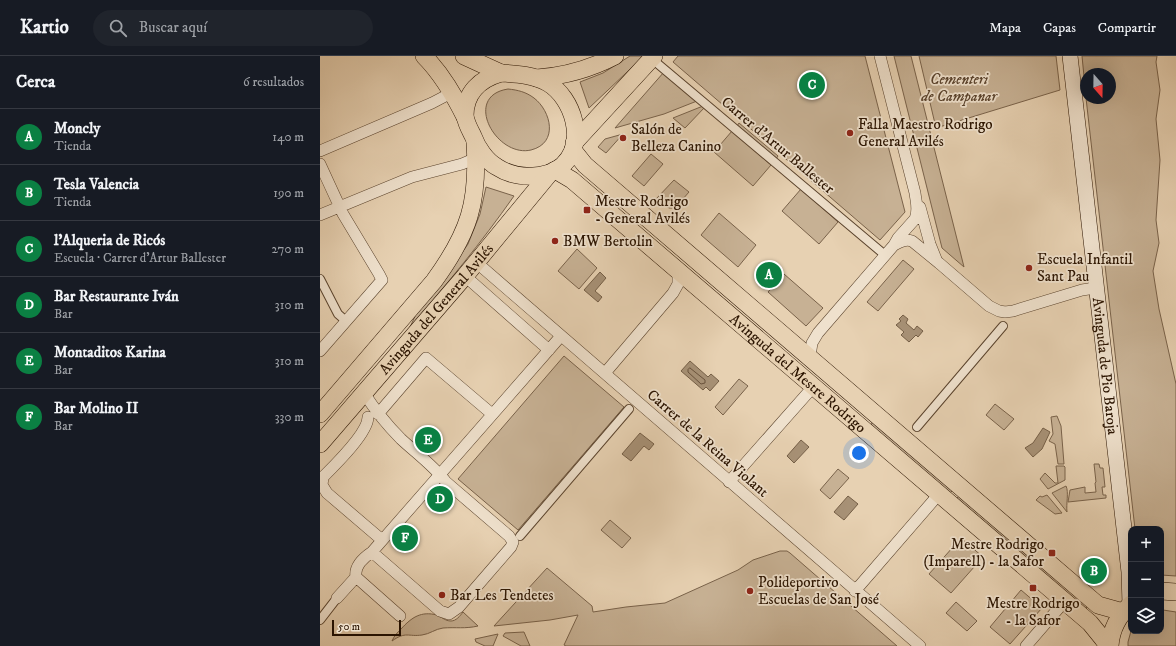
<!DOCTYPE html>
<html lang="es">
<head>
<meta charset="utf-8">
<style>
	body { margin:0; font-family:"IM FELL DW Pica",serif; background:#20242c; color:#f1f3f6 }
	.controls { position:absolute; right:12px; bottom:12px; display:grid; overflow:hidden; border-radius:8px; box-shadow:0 4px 16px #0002 }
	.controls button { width:36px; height:36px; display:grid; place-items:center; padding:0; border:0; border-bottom:1px solid #363941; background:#171b24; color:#f1f3f6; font:20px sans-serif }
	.compass { position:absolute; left:760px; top:12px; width:36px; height:36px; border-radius:50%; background:#171b24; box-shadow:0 4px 16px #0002; rotate:160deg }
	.scale { position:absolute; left:12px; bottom:10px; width:69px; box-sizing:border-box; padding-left:4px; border:2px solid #2b1401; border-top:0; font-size:11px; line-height:14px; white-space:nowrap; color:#2b1401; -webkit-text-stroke:3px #efe1cd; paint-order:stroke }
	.you { position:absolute; left:539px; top:397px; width:14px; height:14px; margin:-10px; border:3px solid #fff; border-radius:50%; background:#1a73e8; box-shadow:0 0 0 6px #1a73e833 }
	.badge { display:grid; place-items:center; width:26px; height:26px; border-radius:50%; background:#0b8043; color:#fff; font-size:13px; font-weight:700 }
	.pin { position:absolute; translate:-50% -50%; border:2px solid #fff; box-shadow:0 1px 4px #0006 }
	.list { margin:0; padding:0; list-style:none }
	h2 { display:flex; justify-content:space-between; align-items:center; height:52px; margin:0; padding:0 16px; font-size:17px }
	h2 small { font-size:13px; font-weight:400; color:#9ea1a6 }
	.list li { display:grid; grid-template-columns:26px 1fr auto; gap:12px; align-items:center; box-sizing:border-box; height:56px; padding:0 16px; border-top:1px solid #363941 }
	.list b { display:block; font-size:15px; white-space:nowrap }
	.list p { margin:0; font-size:13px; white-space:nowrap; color:#9ea1a6 }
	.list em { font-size:13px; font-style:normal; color:#9ea1a6 }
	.icon { flex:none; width:22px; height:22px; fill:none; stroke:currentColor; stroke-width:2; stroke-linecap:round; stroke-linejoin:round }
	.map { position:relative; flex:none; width:856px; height:590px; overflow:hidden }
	header { display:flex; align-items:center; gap:24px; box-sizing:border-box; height:56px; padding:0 20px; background:#171b24; border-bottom:1px solid #363941 }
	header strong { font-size:19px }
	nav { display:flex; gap:22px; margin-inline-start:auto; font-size:14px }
	.search { width:280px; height:36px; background:#20242c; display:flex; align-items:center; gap:10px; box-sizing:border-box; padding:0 14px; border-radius:22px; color:#9ea1a6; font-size:15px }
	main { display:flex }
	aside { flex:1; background:#171b24 }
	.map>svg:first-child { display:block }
</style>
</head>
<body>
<header>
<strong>Kartio</strong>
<div class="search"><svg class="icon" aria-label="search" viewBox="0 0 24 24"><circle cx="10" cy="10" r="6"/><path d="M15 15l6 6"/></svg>Buscar aquí</div>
<nav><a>Mapa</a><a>Capas</a><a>Compartir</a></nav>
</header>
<main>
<aside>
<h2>Cerca<small>6 resultados</small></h2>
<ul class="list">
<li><span class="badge">A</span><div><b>Moncly</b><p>Tienda</p></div><em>140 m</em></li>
<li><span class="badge">B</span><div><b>Tesla Valencia</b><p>Tienda</p></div><em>190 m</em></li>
<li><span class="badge">C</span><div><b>l'Alqueria de Ricós</b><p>Escuela · Carrer d'Artur Ballester</p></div><em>270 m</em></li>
<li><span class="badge">D</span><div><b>Bar Restaurante Iván</b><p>Bar</p></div><em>310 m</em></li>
<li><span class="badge">E</span><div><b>Montaditos Karina</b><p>Bar</p></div><em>310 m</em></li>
<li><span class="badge">F</span><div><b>Bar Molino II</b><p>Bar</p></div><em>330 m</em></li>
</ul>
</aside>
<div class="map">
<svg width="856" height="590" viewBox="0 0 856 590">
	<rect width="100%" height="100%" fill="#e7d1b2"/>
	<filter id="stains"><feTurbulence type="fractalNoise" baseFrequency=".005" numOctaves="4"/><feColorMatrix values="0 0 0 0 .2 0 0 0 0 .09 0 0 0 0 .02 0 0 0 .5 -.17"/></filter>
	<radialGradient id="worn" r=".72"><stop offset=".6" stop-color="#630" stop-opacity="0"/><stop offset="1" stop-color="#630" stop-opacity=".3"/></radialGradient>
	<!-- green -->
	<path fill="#c7b194" stroke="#79624a" d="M310,0H324L269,52L260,26L283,17Z
		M358,0H545L585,156L560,184L353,6Z
		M574,0H591L644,211L622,192Z
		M599,0H736L740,34L616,72Z
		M762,0H837L836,6L840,34L836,63L840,104L836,164L839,187L833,215L839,253L856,328V520L841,519V473H815L766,42H790V18H766V41Z
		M344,16L377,45L344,58L295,72Z
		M188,33C198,34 206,36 214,42C231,55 239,87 211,94C176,102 142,40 188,33Z
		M383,50L385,51L365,72L353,62Z
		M419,67L458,100L456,103L417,70Z
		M412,75L451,109L433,130L394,96Z
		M303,78L286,97L278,91L285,83Z
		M331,98L343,108L324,130L312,120Z
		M354,124L369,136L355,152H349L336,143Z
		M166,131L194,140C161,187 127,228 90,271L98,254L137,204L148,188L160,158Z
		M481,133L518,166L499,188L462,155Z
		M399,157L436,189L418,211L381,179Z
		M257,193L277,212L259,233L238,215Z
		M583,204L594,213L558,255L547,246Z
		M464,218L503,252L486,270L448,236Z
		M244,300L304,351L198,474L138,423Z
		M419,323L428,330L403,359L395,351Z
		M675,348L694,363L684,374L666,359Z
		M737,360L741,370L744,408H738L735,388L729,385L733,378L731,361Z
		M553,365L634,433L630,437L551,369Z
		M774,408H779L780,412H783L785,431H782L783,439H786V442L748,446L750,434L765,431V437L776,436L775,427L776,426Z
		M736,410H744L745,411V424L728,433L720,423L725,417L735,427H738Z
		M518,413L529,422L510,443L500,434Z
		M746,430C749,436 746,448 747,456L732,437Z
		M640,439L767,549L766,554L637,442Z
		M727,439L742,457L735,458L716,444L720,440L722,441Z
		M290,464L311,482L302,492L281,474Z
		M641,482L663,501L631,537L609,518Z
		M460,495H467L470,497L577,590H246L244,589L258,559L230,564L174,570L227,512L272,550L273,556L306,551L345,547L418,514L433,504Z
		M701,534L722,552L690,588L670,571Z
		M636,546L657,565L647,575L626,557Z
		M843,554L856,556V590H808V586L811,575H841V555Z
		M143,556L158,570C145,573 136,571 123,572C115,573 110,578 102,579C88,581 86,575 72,585C74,580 77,577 81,573C92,561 101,555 117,559C122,561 125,565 131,565C136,565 140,560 143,556Z
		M204,576L210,590H201L183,580L185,577Z
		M178,578L173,590H165L156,586L155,583Z"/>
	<!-- water -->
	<path fill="#a79176" stroke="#755f47" d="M280,216L286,222L275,235L282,241L278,246L264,234Z
		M583,259L588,263L586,267L594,274L597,270L603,275L598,281L596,279L589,286L581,279L584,276L576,269L581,265L579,263Z
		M370,305L388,321L391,318L399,325L390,335L386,331L383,334L361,315Z
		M723,372L730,376L722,393L713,401L705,392L713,387Z
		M320,377L334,388L329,394L324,390L311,405L302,398Z
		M481,384L489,391L474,407L467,400Z
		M528,440L538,448L524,464L514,456Z"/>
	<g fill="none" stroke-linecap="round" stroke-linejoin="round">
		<!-- shore -->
		<path stroke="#69523c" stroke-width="1" d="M370,312L385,324V327L381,328L368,316V314Z"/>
		<defs>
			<path id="pedestrian" d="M332,3L565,199
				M0,223L18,258L26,265
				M597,371L683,270
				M200,480L309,353
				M0,564L17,542"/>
			<path id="minor" d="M0,95L112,47L133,36
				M0,108L23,158L59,218L62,224L0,295
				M600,151L610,188L616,203
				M0,159L92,121L142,108L156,102
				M574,189C580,186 585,183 592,185L619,207L669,250L679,255L685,256L693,255L762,234L775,232
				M156,206L600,590
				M145,220L229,294
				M490,300L492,287L498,277L574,189L578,182L595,163C599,154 596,146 595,137L560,0
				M285,317L353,237L358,228V214
				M44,337C55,354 67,369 81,383C96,397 114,410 126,426L189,480L193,486L191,491L139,551L129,558L120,555L52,496
				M58,358L106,302L172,358
				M48,361C48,377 15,409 3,421L2,429L7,437L62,484
				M409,426L493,331
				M36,521L80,560
				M535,535L619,438
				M17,542L36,521C34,510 43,502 52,496L241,280
				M706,590L744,546"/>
			<g id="secondary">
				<path id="s1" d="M750,0L809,516L810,548"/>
			</g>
			<g id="primary">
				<path d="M104,0C122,18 134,39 145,61"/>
				<path d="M144,0L181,17"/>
				<path d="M181,17C197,18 214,19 228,27C253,42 267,86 243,109C226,124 195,123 177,111C166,105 157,91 153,80C150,74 146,67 145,60C145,36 160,23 181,17Z"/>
				<path d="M217,22C245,20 270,13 295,0"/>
				<path d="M254,87L334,0"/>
				<path d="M253,94L265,109L778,549L803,556"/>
				<path id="s2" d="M235,114L252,124L770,567L783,583L788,590"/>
				<path d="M0,358L114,225C149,177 159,146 155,87"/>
				<path id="s3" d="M0,388L145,220L230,117"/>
				<path d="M841,535L856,536"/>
				<path d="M790,590C791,573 799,559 811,548"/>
			</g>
		</defs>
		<!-- pedestrian casing -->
		<use href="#pedestrian" stroke="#5a432d" stroke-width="10"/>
		<!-- minor casing -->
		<use href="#minor" stroke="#5a432d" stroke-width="12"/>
		<!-- secondary casing -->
		<use href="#secondary" stroke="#2b1401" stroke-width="16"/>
		<!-- primary casing -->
		<use href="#primary" stroke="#2b1401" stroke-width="18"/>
		<!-- pedestrian -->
		<use href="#pedestrian" stroke="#efe1cd" stroke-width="8"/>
		<!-- minor -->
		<use href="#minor" stroke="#efe1cd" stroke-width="11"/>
		<!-- secondary -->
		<use href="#secondary" stroke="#efe1cd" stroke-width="15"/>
		<!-- primary -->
		<use href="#primary" stroke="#e7d1b2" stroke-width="17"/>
	</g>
	<!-- markers -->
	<g fill="#8f2418" stroke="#efe1cd" stroke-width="1.5">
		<circle cx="530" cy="77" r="4"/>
		<circle cx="303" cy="82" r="4"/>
		<rect x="263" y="150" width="8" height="8" rx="2"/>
		<circle cx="235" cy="185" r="4"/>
		<circle cx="709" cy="212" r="4"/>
		<rect x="728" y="493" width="8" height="8" rx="2"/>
		<rect x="709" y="528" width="8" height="8" rx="2"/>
		<circle cx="430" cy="535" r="4"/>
		<circle cx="122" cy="539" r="4"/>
	</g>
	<g text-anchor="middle" stroke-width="3.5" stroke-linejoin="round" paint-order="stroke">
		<!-- park labels -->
		<g font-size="15" font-style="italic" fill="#5a432d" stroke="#efe1cd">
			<text x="639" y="28">Cementeri<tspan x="639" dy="17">de Campanar</tspan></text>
		</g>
		<!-- poi labels -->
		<g font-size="15" fill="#2b1401" stroke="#efe1cd" text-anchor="start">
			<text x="538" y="73">Falla Maestro Rodrigo<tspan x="538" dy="17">General Avilés</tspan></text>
			<text x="311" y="78">Salón de<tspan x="311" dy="17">Belleza Canino</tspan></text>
			<text x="275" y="150">Mestre Rodrigo<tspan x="275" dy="17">- General Avilés</tspan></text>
			<text x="243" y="190">BMW Bertolin</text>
			<text x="717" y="208">Escuela Infantil<tspan x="717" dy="17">Sant Pau</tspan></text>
			<text x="724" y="493" text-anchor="end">Mestre Rodrigo<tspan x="724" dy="17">(Imparell) - la Safor</tspan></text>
			<text x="438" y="531">Polideportivo<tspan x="438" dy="17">Escuelas de San José</tspan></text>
			<text x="130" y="544">Bar Les Tendetes</text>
			<text x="713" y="552" text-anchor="middle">Mestre Rodrigo<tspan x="713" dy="17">- la Safor</tspan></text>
		</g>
		<!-- street labels -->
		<g font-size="15" fill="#2b1401" stroke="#efe1cd">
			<text transform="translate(458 89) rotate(40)" y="5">Carrer d'Artur Ballester</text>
			<text dy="5" stroke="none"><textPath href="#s3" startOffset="178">Avinguda del General Avilés</textPath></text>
			<text dy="5" stroke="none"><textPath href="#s1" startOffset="312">Avinguda de Pio Baroja</textPath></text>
			<text dy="5" stroke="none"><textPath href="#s2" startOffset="317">Avinguda del Mestre Rodrigo</textPath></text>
			<text transform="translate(388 387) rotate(41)" y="5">Carrer de la Reina Violant</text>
		</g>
	</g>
	<rect width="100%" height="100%" filter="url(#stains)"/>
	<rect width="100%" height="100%" fill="url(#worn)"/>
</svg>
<div class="controls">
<button>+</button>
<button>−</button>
<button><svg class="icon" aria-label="layers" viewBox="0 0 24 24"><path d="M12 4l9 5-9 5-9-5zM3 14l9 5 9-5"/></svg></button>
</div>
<svg class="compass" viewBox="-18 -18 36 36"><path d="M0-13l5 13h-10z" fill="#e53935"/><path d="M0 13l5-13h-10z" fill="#9ea1a6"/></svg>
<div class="scale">50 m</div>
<div class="you"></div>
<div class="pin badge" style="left:449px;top:219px">A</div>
<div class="pin badge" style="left:774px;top:515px">B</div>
<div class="pin badge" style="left:492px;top:29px">C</div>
<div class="pin badge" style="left:120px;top:443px">D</div>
<div class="pin badge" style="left:108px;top:384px">E</div>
<div class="pin badge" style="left:85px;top:482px">F</div>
</div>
</main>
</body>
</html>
